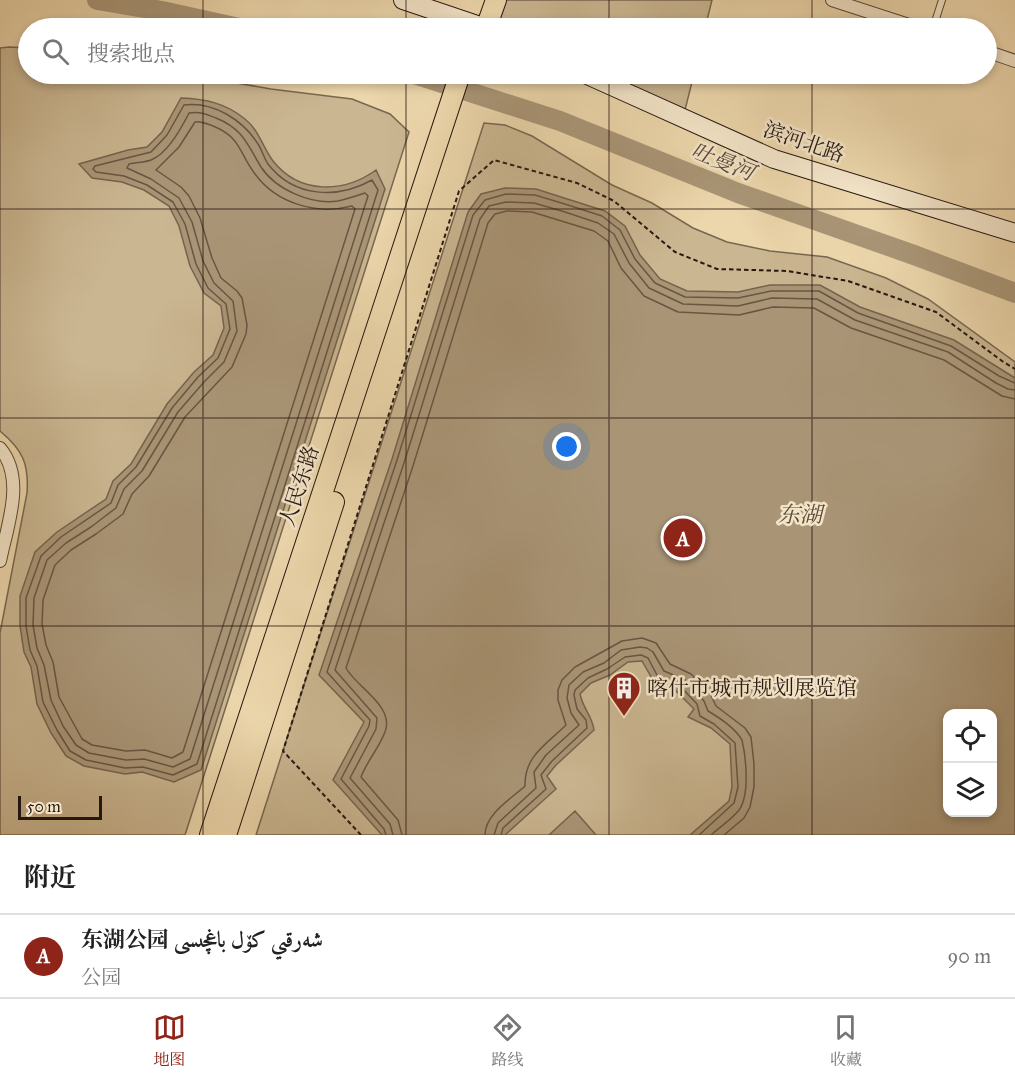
<!DOCTYPE html>
<html lang="zh">
<head>
<meta charset="utf-8">
<style>
	body { margin:0; font-family:"IM FELL Great Primer",Amiri,"Noto Serif SC",serif; background:#f2f2f2; color:#222 }
	.controls { position:absolute; right:18px; bottom:18px; display:grid; overflow:hidden; border-radius:12px; box-shadow:0 3px 9px #0003 }
	.controls button { width:54px; height:54px; display:grid; place-items:center; padding:0; border:0; border-bottom:2px solid #e0e0e0; background:#fff; color:#222; font:30px sans-serif }
	.scale { position:absolute; left:18px; bottom:15px; width:84px; box-sizing:border-box; padding-left:6px; border:3px solid #261810; border-top:0; font-size:16px; line-height:21px; white-space:nowrap; color:#261810; -webkit-text-stroke:4px #f3e4c8; paint-order:stroke }
	.you { position:absolute; left:567px; top:447px; width:21px; height:21px; margin:-15px; border:4px solid #fff; border-radius:50%; background:#1a73e8; box-shadow:0 0 0 9px #1a73e833 }
	.badge { display:grid; place-items:center; width:39px; height:39px; border-radius:50%; background:#8f2418; color:#fff; font-size:20px; font-weight:700 }
	.pin { position:absolute; translate:-50% -50%; border:3px solid #fff; box-shadow:0 2px 6px #0006 }
	.list { margin:0; padding:0; list-style:none }
	h2 { display:flex; justify-content:space-between; align-items:center; height:78px; margin:0; padding:0 24px; font-size:26px }
	h2 small { font-size:20px; font-weight:400; color:#767676 }
	.list li { display:grid; grid-template-columns:39px 1fr auto; gap:18px; align-items:center; box-sizing:border-box; height:84px; padding:0 24px; border-top:2px solid #e0e0e0 }
	.list b { display:block; font-size:22px; white-space:nowrap }
	.list p { margin:0; font-size:20px; white-space:nowrap; color:#767676 }
	.list em { font-size:20px; font-style:normal; color:#767676 }
	.icon { flex:none; width:33px; height:33px; fill:none; stroke:currentColor; stroke-width:2; stroke-linecap:round; stroke-linejoin:round }
	.map { position:relative; flex:none; width:1015px; height:835px; overflow:hidden }
	.search { position:absolute; background:#fff; box-shadow:0 3px 9px #0003; left:18px; right:18px; top:18px; height:66px; display:flex; align-items:center; gap:15px; box-sizing:border-box; padding:0 21px; border-radius:33px; color:#767676; font-size:22px }
	.sheet { height:162px; background:#fff }
	nav { display:flex; justify-content:space-around; align-items:center; box-sizing:border-box; height:84px; border-top:2px solid #e0e0e0; background:#fff; font-size:16px; color:#767676 }
	nav a { display:grid; justify-items:center; gap:3px }
	nav .on { color:#8f2418 }
	.map>svg:first-child { display:block }
</style>
</head>
<body>
<div class="map">
<svg width="1015" height="835" viewBox="0 0 1015 835">
	<rect width="100%" height="100%" fill="#ecd6ab"/>
	<filter id="stains"><feTurbulence type="fractalNoise" baseFrequency=".00333" numOctaves="4"/><feColorMatrix values="0 0 0 0 .2 0 0 0 0 .09 0 0 0 0 .02 0 0 0 .5 -.17"/></filter>
	<radialGradient id="worn" r=".72"><stop offset=".6" stop-color="#630" stop-opacity="0"/><stop offset="1" stop-color="#630" stop-opacity=".3"/></radialGradient>
	<!-- green -->
	<path fill="#cab691" stroke="#786750" stroke-width="1.5" fill-rule="evenodd" d="M496,0H712L705,28H486Z
		M9,47L28,48V74H205L231,82L271,89L352,99L390,114L409,132L185,835H0V633L27,493C29,464 23,450 0,431V48Z
		M585,74H694L683,118Z
		M484,123L505,125L532,136L612,185L652,203L693,228L727,242L770,251L827,257L886,278L928,299L1015,362V835H256ZM948,714H992V812H948Z"/>
	<!-- water -->
	<path fill="#a99576" stroke="#75634d" stroke-width="1.5" fill-rule="evenodd" d="M181,98C206,99 225,103 245,119C259,130 263,148 273,161C300,195 344,193 376,170L385,189L201,770L174,782L142,772L125,774L84,766L66,756L51,733L37,704L31,667L24,652L20,626V596L35,552L57,532L106,499L113,481L131,464L167,404L194,372L213,355L224,328L221,306L204,293L190,266L179,226L169,206L144,190L122,182L92,178L79,164L128,150L147,147L162,132Z
		M505,188L536,189L605,211L625,226L640,255L660,279L687,291L738,292L770,285H820L860,307L954,340L1015,378V835H690L729,801L732,787L730,744L711,728L688,717L694,709L675,690L654,682L642,661L628,662L610,675L591,683L580,694C583,709 592,715 594,730L556,765L547,776L556,789L505,835H382L333,780L364,722L319,675L392,459L468,212L481,194ZM948,714H992V812H948Z
		M575,811L596,835H549Z"/>
	<g fill="none" stroke-linecap="round" stroke-linejoin="round">
		<!-- shore -->
		<path stroke="#685643" stroke-width="1.5" d="M184,105C213,101 243,120 258,144C262,150 264,158 268,164C294,198 338,199 372,180L378,190L197,764L173,775L143,767L125,768L86,760L70,751L57,730L43,702L37,666L30,650L26,626V598L41,556L61,537L111,503L118,485L136,467L172,408L198,377L218,358L230,329L226,304L208,288L196,264L185,224L173,202L147,185L124,176L96,172L93,169L95,166L151,152L167,135Z
			M189,113C199,111 206,114 216,118C243,129 247,144 261,167C276,190 312,205 338,201C347,199 356,196 365,193L368,196L190,759L173,767L144,759L126,760L89,753L76,745L63,726L51,700L44,665L37,648L33,625L34,598L47,560L66,543L91,527L116,508L124,489L142,471L178,412L204,382L224,362L237,331L233,301L214,283L203,261L192,222L179,198L151,179L127,168L129,164C137,162 146,163 153,159C168,152 182,127 189,113Z
			M195,122C202,121 207,124 213,126C241,137 239,153 255,174C277,204 317,215 352,206L355,209L183,752L172,758L145,750L126,751L92,745L82,739L59,697L53,662L46,645L42,624L43,600L55,565L71,550L96,534L123,514L132,494L149,476L185,417L232,367L246,334L247,325L242,298L237,291L221,278L212,258L200,218L189,196L181,187L156,170L179,147Z
			M386,835L384,829L341,779L369,726L370,720L327,672L397,460L473,215L485,200L506,194L535,195L568,205L602,216L620,230L635,259L655,283L685,297L738,298L771,291H819L858,313L951,346L999,376L1015,383
			M393,835L390,824L350,778L376,729L377,718L335,670L404,463L480,219L489,206L506,202L534,203L565,212L598,223L614,234L629,263L649,288L683,304L738,306L772,298L817,299L855,320L948,352L996,383L1008,389L1015,390
			M402,835L398,820L361,777C367,761 379,748 385,732C395,706 356,687 346,668L413,466L488,223L495,214L507,211L532,212L594,231L608,241L621,268L644,296L678,312L739,315L773,307L814,308L851,328L944,360L1002,396L1015,399
			M485,835C485,814 511,799 525,786C524,756 547,744 566,725L558,700V690L562,680L575,667L622,641L642,638L656,643L670,664L691,674L710,693L716,706L745,728L751,737L754,764V787L750,807L744,818L724,835
			M494,835L498,823L536,788L534,772L546,755L579,725L571,713L567,698L569,685L583,672L604,663L621,650L640,647L647,648L653,652L664,671L685,680L704,701L708,711C720,718 735,728 742,740C746,757 750,795 739,810C732,819 720,827 711,835
			M501,835L503,828L546,789L541,775L552,761L587,728L586,720L577,709L574,695L575,690L588,678L607,669L625,657L641,655L648,658L658,677L679,685L697,704L700,716L714,724L735,743L738,787L734,803L699,835"/>
		<!-- river -->
		<path stroke="#a99576" stroke-width="20" d="M97,0L162,11L239,28
			M414,74L560,121L738,193L914,255L1015,293"/>
		<defs>
			<path id="service" d="M933,28L942,0"/>
			<path id="minor" d="M832,0L918,28
				M986,51L1015,61
				M0,448C26,479 7,526 0,561"/>
			<path id="secondary" d="M403,0L486,28
				M585,74L774,159L1015,233"/>
			<path id="primary" d="M486,28L496,0
				M210,835L460,74
				M226,835L334,502"/>
		</defs>
		<!-- service casing -->
		<use href="#service" stroke="#584837" stroke-width="8"/>
		<!-- minor casing -->
		<use href="#minor" stroke="#584837" stroke-width="14"/>
		<!-- secondary casing -->
		<use href="#secondary" stroke="#261810" stroke-width="20"/>
		<!-- primary casing -->
		<use href="#primary" stroke="#261810" stroke-width="22"/>
		<!-- path -->
		<path stroke="#261810" stroke-width="2" stroke-dasharray="4.5 3" stroke-linecap="butt" d="M361,835L283,751L459,191L494,160L577,183L614,201L675,252L717,269L787,271L848,281L936,312L1002,361L1015,369"/>
		<!-- service -->
		<use href="#service" stroke="#f3e4c8" stroke-width="6"/>
		<!-- minor -->
		<use href="#minor" stroke="#f3e4c8" stroke-width="12"/>
		<!-- secondary -->
		<use href="#secondary" stroke="#f3e4c8" stroke-width="18"/>
		<!-- primary -->
		<use href="#primary" stroke="#ecd6ab" stroke-width="20"/>
	</g>
	<!-- grid -->
	<path fill="none" stroke="#261810" stroke-width="1.5" stroke-opacity="0.55" d="M203,0V28M406,0V28M609,0V28M812,0V28M203,74V835M406,74V835M609,74V835M812,74V835M0,209H1015M0,418H1015M0,626H1015"/>
	<!-- icons -->
	<defs>
		<symbol id="building-pin" viewBox="-11 -11 22 30"><path d="M0 17L-7.5 6A9.5 9.5 0 1 1 7.5 6Z" fill="#8f2418" stroke="#f3e4c8"/><path d="M-4-6H4V6H1V3H-1V6H-4ZM-2.5-4.3h1.7v1.8h-1.7ZM.8-4.3h1.7v1.8H.8ZM-2.5-1h1.7V.8h-1.7ZM.8-1h1.7V.8H.8Z" fill="#fff"/></symbol>
	</defs>
	<g fill-rule="evenodd">
		<use href="#building-pin" x="605" y="669" width="38" height="52"/>
	</g>
	<g text-anchor="middle" stroke-width="5" stroke-linejoin="round" paint-order="stroke">
		<!-- street labels -->
		<g font-size="21" fill="#261810" stroke="#f3e4c8">
			<text transform="translate(804 142) rotate(19)" y="7">滨河北路</text>
			<text transform="translate(299 486) rotate(-72)" y="7">人民东路</text>
		</g>
		<!-- poi labels -->
		<g font-size="21" fill="#261810" stroke="#f3e4c8" text-anchor="start">
			<text x="647" y="695">喀什市城市规划展览馆</text>
		</g>
		<!-- water labels -->
		<g font-size="22" font-style="italic" fill="#5a4a39" stroke="#f3e4c8">
			<text transform="translate(723 161) rotate(22)" y="8">吐曼河</text>
			<text x="800" y="522">东湖</text>
		</g>
	</g>
	<rect width="100%" height="100%" filter="url(#stains)"/>
	<rect width="100%" height="100%" fill="url(#worn)"/>
</svg>
<div class="controls">
<button><svg class="icon" aria-label="locate" viewBox="0 0 24 24"><circle cx="12" cy="12" r="6"/><path d="M12 2v4M12 18v4M2 12h4M18 12h4"/></svg></button>
<button><svg class="icon" aria-label="layers" viewBox="0 0 24 24"><path d="M12 4l9 5-9 5-9-5zM3 14l9 5 9-5"/></svg></button>
</div>
<div class="scale">50 m</div>
<div class="you"></div>
<div class="pin badge" style="left:683px;top:538px">A</div>
<div class="search"><svg class="icon" aria-label="search" viewBox="0 0 24 24"><circle cx="10" cy="10" r="6"/><path d="M15 15l6 6"/></svg>搜索地点</div>
</div>
<section class="sheet">
<h2>附近<small></small></h2>
<ul class="list">
<li><span class="badge">A</span><div><b>东湖公园 شەرقىي كۆل باغچىسى</b><p>公园</p></div><em>90 m</em></li>
</ul>
</section>
<nav>
<a class="on"><svg class="icon" aria-label="map" viewBox="0 0 24 24"><path d="M3 6l6-2 6 2 6-2v14l-6 2-6-2-6 2zM9 4v14M15 6v14"/></svg>地图</a>
<a><svg class="icon" aria-label="directions" viewBox="0 0 24 24"><path d="M12 3l9 9-9 9-9-9zM9 14v-3h6M13 9l2 2-2 2"/></svg>路线</a>
<a><svg class="icon" aria-label="saved" viewBox="0 0 24 24"><path d="M7 4h10v16l-5-4-5 4z"/></svg>收藏</a>
</nav>
</body>
</html>
